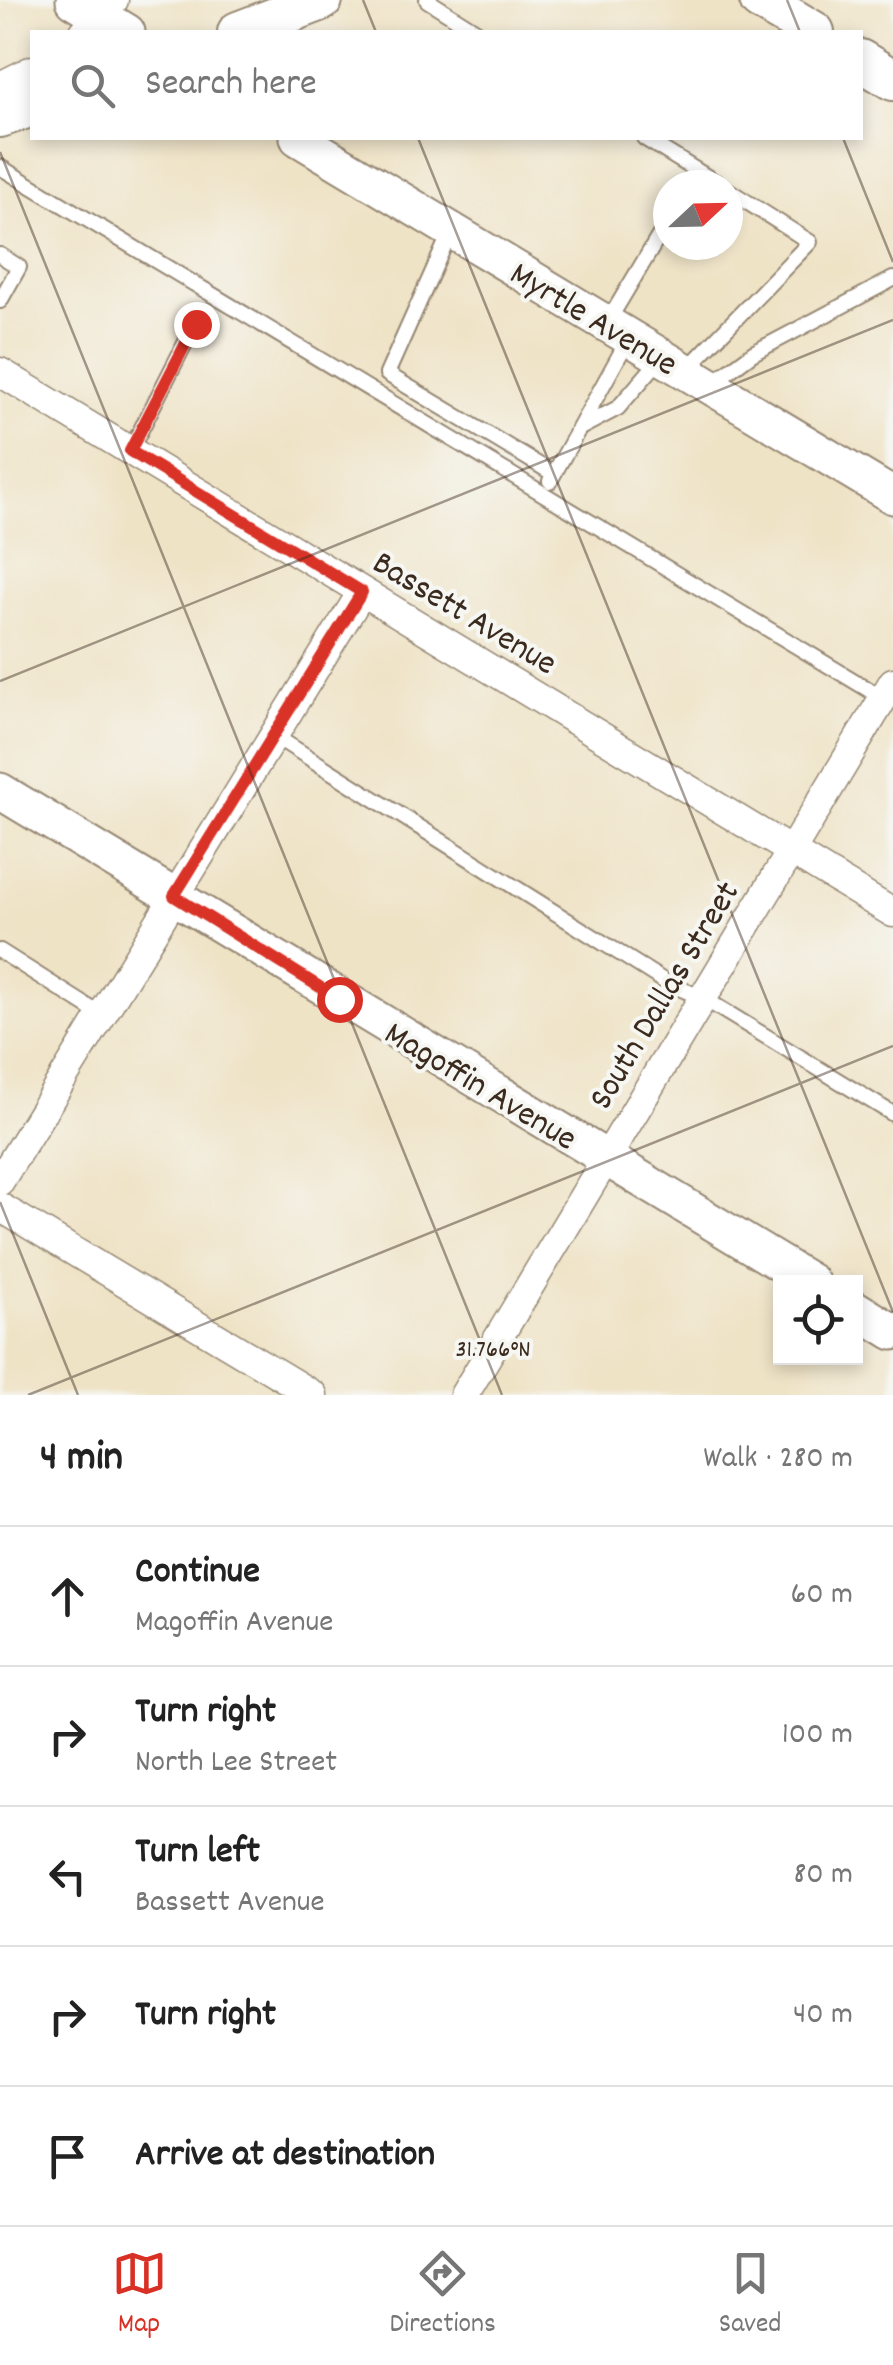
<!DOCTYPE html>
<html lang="en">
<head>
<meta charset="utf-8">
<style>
	body { margin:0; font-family:Dekko,sans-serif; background:#f2f2f2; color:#222 }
	.controls { position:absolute; right:30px; bottom:30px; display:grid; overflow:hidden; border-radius:0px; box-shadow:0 5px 15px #0003 }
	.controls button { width:90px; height:90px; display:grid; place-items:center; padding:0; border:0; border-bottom:2px solid #e0e0e0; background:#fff; color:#222; font:50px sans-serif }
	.compass { position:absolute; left:653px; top:170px; width:90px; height:90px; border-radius:50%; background:#fff; box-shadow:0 5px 15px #0003; rotate:68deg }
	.stop { position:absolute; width:30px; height:30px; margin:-22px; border:8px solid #d93025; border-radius:50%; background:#fff }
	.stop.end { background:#d93025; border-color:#fff; box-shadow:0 2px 10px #0008 }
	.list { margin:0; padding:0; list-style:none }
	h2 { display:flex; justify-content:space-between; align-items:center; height:130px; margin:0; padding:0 40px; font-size:42px }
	h2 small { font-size:32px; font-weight:400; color:#767676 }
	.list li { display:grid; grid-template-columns:65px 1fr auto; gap:30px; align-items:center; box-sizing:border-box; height:140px; padding:0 40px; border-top:2px solid #e0e0e0 }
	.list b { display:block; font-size:38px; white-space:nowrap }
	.list p { margin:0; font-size:32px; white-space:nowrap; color:#767676 }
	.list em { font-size:32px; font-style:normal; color:#767676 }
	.icon { flex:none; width:55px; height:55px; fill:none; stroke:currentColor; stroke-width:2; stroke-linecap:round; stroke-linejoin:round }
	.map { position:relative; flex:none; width:893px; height:1395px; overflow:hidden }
	.search { position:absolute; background:#fff; box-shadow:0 5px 15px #0003; left:30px; right:30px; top:30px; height:110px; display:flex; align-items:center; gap:25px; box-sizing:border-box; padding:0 35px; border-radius:0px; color:#767676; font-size:38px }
	.sheet { height:830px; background:#fff }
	nav { display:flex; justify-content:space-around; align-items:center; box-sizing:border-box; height:140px; border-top:2px solid #e0e0e0; background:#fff; font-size:28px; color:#767676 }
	nav a { display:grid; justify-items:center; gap:5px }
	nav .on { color:#d93025 }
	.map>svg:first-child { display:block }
</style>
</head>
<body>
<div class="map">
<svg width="893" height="1395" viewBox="0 0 893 1395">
	<rect width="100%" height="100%" fill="#f6f6f2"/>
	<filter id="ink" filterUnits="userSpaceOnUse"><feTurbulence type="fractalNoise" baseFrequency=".01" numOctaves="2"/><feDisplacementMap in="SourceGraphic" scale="20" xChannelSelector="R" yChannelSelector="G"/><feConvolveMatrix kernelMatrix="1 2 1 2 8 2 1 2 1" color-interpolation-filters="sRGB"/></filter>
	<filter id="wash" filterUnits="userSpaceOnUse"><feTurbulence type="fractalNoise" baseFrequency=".0048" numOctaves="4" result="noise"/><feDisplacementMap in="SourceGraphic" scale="40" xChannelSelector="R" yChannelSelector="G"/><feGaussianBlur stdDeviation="2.25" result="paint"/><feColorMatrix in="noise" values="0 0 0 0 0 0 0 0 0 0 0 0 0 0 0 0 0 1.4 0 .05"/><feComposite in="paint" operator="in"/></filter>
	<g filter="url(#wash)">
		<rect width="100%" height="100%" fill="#efe3c6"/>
	</g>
	<g filter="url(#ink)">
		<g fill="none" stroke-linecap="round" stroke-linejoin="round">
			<defs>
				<path id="service" d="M427,0L478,32
					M644,138L720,185
					M0,167L886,700
					M450,233L387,374L554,474
					M0,255L19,267L0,301
					M607,323L668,221
					M687,369L810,242L728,190
					M710,385L753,353L893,279
					M580,428L618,408L661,358
					M130,451L195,324
					M550,481L629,338
					M273,735L667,983L703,998L893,1114
					M0,951L101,1015"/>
				<path id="minor" d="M84,32L114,0
					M0,86L32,70
					M0,372L893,913
					M0,1181L362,592
					M0,1207L313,1395
					M464,1395L893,682"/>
				<path id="tertiary" d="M74,0L127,32
					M298,138L893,496
					M0,791L811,1282
					M856,1309L893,1332"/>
				<path id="secondary" d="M760,0L814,32
					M238,32L322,0
					M860,60L893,80
					M0,117L32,106"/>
			</defs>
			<!-- service casing -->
			<use href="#service" stroke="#958672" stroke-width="18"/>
			<!-- minor casing -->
			<use href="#minor" stroke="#958672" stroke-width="31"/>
			<!-- tertiary casing -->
			<use href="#tertiary" stroke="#958672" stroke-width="39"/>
			<!-- secondary casing -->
			<use href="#secondary" stroke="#958672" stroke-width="44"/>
			<!-- service -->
			<use href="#service" stroke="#fff" stroke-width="14"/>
			<!-- minor -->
			<use href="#minor" stroke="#fff" stroke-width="28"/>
			<!-- tertiary -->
			<use href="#tertiary" stroke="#fff" stroke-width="35"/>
			<!-- secondary -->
			<use href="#secondary" stroke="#fff" stroke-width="40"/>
		</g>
	</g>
	<g fill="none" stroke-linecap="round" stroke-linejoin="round" filter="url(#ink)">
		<!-- route -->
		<path stroke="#d93025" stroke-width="12" d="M196,324L130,451L362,592L174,896L339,999"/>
	</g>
	<!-- ticks -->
	<path fill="none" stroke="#3b2a1e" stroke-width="2.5" stroke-opacity="0.45" d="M363,0L376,32M787,0L800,32M418,138L893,1312M843,138L893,262M0,152L502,1395M0,681L893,320M0,1202L78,1395M28,1395L893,1046"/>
	<g text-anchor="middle" stroke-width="8" stroke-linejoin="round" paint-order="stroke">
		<!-- street labels -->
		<g font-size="35" fill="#3b2a1e" stroke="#f6f6f2">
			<text transform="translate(595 317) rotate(31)" y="12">Myrtle Avenue</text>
			<text transform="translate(466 611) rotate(31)" y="12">Bassett Avenue</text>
			<text transform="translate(662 994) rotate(-59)" y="12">South Dallas Street</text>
			<text transform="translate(482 1084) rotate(31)" y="12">Magoffin Avenue</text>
		</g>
	</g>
	<g font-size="25" text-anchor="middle" fill="#3b2a1e" stroke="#f6f6f2" stroke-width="8" stroke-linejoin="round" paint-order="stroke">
		<text x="493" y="1356">31.766°N</text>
	</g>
</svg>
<div class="controls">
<button><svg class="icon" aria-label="locate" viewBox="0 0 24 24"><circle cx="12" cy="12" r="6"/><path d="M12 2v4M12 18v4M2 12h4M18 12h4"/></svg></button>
</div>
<svg class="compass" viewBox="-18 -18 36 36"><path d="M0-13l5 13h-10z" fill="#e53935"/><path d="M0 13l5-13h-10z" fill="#767676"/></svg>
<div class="stop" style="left:339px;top:999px"></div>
<div class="stop end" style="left:196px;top:324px"></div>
<div class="search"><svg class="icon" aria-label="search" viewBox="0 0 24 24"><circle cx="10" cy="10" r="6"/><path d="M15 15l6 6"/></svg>Search here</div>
</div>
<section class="sheet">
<h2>4 min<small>Walk · 280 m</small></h2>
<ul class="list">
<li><svg class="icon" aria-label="ahead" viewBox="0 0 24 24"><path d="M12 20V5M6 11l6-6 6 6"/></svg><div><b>Continue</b><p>Magoffin Avenue</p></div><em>60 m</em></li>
<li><svg class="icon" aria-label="right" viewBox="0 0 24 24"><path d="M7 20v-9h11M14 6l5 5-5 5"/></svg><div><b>Turn right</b><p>North Lee Street</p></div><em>100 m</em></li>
<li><svg class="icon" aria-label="left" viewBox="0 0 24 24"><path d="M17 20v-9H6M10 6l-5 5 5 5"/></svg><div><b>Turn left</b><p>Bassett Avenue</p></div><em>80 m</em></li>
<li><svg class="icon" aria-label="right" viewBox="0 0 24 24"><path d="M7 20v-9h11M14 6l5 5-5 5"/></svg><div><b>Turn right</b></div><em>40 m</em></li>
<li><svg class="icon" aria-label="arrive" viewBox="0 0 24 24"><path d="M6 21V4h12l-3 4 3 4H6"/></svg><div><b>Arrive at destination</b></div></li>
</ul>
</section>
<nav>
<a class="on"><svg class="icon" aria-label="map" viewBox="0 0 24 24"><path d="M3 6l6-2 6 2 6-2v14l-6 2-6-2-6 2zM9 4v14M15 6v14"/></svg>Map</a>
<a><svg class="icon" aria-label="directions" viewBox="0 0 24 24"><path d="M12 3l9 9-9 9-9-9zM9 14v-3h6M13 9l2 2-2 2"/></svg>Directions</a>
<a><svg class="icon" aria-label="saved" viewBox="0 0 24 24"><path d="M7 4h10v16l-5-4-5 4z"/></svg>Saved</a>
</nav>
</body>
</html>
